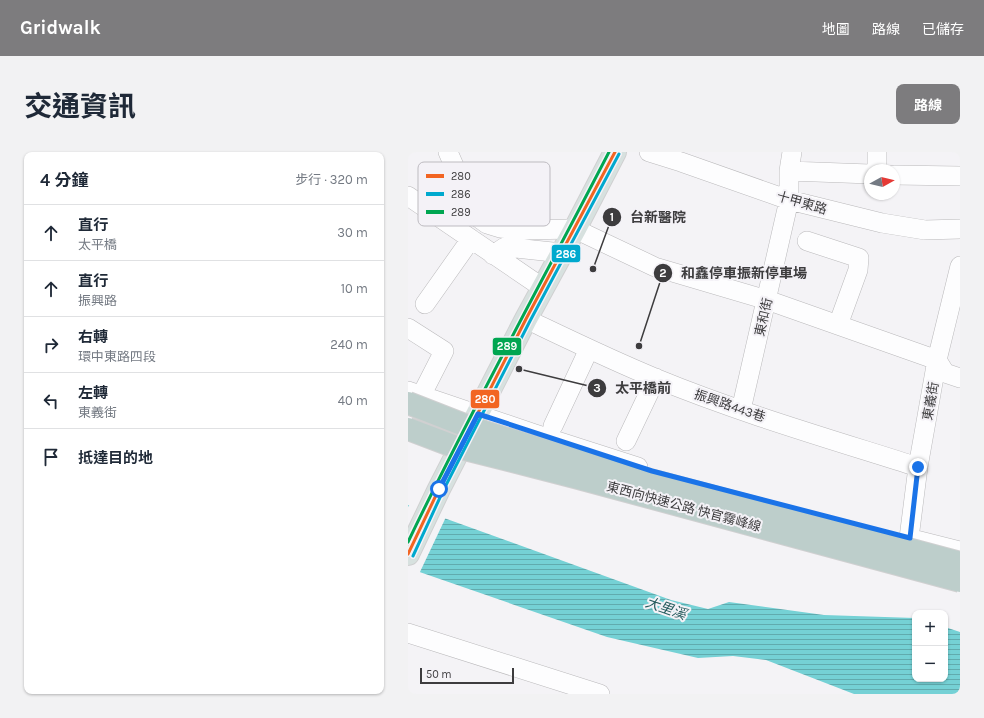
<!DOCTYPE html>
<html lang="zh-TW">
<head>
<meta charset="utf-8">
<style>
	body { margin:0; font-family:Karla,"Noto Sans TC",sans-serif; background:#f2f2f3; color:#1f2937 }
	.controls { position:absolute; right:12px; bottom:12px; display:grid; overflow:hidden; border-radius:8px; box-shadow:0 1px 3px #0004 }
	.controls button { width:36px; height:36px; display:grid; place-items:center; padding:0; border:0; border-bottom:1px solid #e0e1e3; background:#fff; color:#1f2937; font:20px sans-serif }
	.compass { position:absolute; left:456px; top:12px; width:36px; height:36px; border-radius:50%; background:#fff; box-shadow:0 1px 3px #0004; rotate:82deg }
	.scale { position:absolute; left:12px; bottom:10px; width:94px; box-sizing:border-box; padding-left:4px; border:2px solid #3d3c3e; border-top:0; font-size:11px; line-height:14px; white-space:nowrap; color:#3d3c3e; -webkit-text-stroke:3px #f4f2f7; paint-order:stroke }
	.stop { position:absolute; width:12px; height:12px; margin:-9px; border:3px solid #1a73e8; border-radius:50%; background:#fff }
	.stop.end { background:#1a73e8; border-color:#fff; box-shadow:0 1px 4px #0008 }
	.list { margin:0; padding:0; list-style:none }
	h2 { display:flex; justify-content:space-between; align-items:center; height:52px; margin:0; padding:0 16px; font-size:17px }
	h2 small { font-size:13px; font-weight:400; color:#747a83 }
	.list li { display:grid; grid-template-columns:26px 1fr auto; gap:12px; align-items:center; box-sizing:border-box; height:56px; padding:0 16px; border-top:1px solid #e0e1e3 }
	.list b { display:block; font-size:15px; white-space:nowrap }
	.list p { margin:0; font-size:13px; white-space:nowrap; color:#747a83 }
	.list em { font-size:13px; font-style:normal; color:#747a83 }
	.icon { flex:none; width:22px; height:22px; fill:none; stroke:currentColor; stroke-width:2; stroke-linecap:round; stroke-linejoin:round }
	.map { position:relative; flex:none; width:552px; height:542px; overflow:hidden; border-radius:8px }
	header { display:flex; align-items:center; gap:24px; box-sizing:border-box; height:56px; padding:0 20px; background:#7d7c7e; color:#fff }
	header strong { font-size:19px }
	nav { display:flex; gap:22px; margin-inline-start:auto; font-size:14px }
	.intro { display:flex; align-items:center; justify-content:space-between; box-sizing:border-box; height:96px; padding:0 24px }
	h1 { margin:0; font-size:28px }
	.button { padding:10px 18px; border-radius:8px; background:#7d7c7e; color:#fff; font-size:14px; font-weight:700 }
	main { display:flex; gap:24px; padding:0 24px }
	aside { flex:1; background:#fff; border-radius:8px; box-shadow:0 1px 3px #0004 }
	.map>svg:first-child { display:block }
</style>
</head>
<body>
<header>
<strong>Gridwalk</strong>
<nav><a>地圖</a><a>路線</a><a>已儲存</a></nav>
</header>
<div class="intro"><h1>交通資訊</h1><a class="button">路線</a></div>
<main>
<aside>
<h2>4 分鐘<small>步行 · 320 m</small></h2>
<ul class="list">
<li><svg class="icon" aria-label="ahead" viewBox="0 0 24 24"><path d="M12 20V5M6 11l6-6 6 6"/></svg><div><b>直行</b><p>太平橋</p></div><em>30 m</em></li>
<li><svg class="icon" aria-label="ahead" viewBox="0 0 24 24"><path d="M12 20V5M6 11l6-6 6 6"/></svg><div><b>直行</b><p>振興路</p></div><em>10 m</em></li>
<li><svg class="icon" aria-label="right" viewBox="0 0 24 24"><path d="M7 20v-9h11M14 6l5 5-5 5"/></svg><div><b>右轉</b><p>環中東路四段</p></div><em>240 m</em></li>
<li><svg class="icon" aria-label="left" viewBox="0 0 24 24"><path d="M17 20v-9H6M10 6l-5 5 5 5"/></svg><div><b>左轉</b><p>東義街</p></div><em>40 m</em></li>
<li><svg class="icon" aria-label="arrive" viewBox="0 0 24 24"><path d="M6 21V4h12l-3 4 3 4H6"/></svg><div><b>抵達目的地</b></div></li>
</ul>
</aside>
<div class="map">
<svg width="552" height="542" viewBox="0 0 552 542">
	<defs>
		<pattern id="water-rules" width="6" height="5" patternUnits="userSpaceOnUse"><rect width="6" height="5" fill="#75d1d5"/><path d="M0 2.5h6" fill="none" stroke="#61abae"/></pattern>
	</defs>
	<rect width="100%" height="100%" fill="#f4f3f6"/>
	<!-- water -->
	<path fill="url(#water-rules)" d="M0,353L263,448L300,457L321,450L416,463L507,466V527H537V475L552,480V542H446L358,508L325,504L290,506L199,485L0,416Z"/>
	<!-- pier -->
	<path fill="#f4f3f6" d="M2,352L38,365L11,422L0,418V355Z"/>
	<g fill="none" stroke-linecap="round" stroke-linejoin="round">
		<defs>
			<path id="minor" d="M40,0L68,64L79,72L92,76L114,78L167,77L247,115L359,148L529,208L537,221L552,226
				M241,0L273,10L381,48L474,71L517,78L552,77
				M469,18V0
				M381,19L462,22
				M486,23L552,24
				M0,44L135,136
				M399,89L451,106L450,118L430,173
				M85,103L97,95L154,101
				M17,152L63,87
				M118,167C160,187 203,208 247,226C332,261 422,287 510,315
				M0,176L36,199L13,244
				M0,239L127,282L230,315
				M333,258L381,48V19L384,0
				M145,274L181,197
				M218,289L248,226
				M501,386L510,315L529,208L552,114
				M504,387L552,399
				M0,481L192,542"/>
			<path id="major" d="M0,402L31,337L118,167L167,77L207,0"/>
		</defs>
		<!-- minor casing -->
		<use href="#minor" stroke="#bab9bb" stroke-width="20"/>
		<!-- major casing -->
		<use href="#major" stroke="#d0d0d1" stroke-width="24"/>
		<!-- minor -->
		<use href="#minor" stroke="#fdfdfe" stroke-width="19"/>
		<!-- major -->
		<use href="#major" stroke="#d7e1df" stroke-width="22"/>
		<defs>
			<path id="highway-bridge" d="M0,251L64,276L171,309L552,411
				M0,277L45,294L167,325L552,429"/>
		</defs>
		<!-- highway-bridge casing -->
		<use href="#highway-bridge" stroke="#d0d0d1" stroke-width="24" stroke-linecap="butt"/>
		<!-- highway-bridge -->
		<use href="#highway-bridge" stroke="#bdcecb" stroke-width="22"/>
		<defs>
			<path id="bus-1" d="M0,402L31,337L118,167L207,0"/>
			<path id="bus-2" d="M5,404L35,339L122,169L211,2"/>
			<path id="bus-3" d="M0,390C63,258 134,130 201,0"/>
		</defs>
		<!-- bus-1 casing -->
		<use href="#bus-1" stroke="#f4f2f7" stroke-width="6"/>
		<!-- bus-2 casing -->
		<use href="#bus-2" stroke="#f4f2f7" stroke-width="6"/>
		<!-- bus-3 casing -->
		<use href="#bus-3" stroke="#f4f2f7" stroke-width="6"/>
		<!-- bus-1 -->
		<use href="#bus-1" stroke="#f26522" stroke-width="3"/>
		<!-- bus-2 -->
		<use href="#bus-2" stroke="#00a9ce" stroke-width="3"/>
		<!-- bus-3 -->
		<use href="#bus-3" stroke="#00a651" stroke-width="3"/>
	</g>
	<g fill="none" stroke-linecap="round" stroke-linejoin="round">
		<!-- route -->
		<path stroke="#1a73e8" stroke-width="5" d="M31,337L70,262L244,319L502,386L510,315"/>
	</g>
	<g text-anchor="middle" stroke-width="4" stroke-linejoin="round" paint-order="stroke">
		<!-- street labels -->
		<g font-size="13" fill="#3d3c3e" stroke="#f4f2f7">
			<text transform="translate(394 50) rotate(16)" y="5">十甲東路</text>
			<text transform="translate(355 165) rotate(-77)" y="5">東和街</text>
			<text transform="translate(522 249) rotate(-80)" y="5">東義街</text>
			<text transform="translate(322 253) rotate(19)" y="5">振興路443巷</text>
			<text transform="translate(276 354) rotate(15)" y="5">東西向快速公路 快官霧峰線</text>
		</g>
		<!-- water labels -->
		<g font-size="14" font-style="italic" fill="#275d5f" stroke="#f4f2f7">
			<text transform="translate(258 456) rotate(19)" y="5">大里溪</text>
		</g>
	</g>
	<!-- legend -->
	<rect x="10" y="10" width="132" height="64" rx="6" fill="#f4f2f7" stroke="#bdbbc0" stroke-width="1"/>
	<rect x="18" y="22" width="18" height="4" fill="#f26522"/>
	<rect x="18" y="40" width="18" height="4" fill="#00a9ce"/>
	<rect x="18" y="58" width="18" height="4" fill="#00a651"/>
	<g font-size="11" fill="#3d3c3e">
		<text x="43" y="28">280</text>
		<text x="43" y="46">286</text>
		<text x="43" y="64">289</text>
	</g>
	<!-- callouts -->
	<path fill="none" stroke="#3d3c3e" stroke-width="1.5" d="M185 117L204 65M231 194L255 121M111 217L189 236"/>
	<g fill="#3d3c3e" stroke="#f4f2f7" stroke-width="1.5">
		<circle cx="185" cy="117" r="4"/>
		<circle cx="231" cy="194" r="4"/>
		<circle cx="111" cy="217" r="4"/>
		<circle cx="204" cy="65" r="10"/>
		<circle cx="255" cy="121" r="10"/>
		<circle cx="189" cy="236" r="10"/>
	</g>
	<g font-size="12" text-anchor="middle" font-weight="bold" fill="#fff">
		<text x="204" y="69">1</text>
		<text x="255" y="125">2</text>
		<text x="189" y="240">3</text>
	</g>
	<g font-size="14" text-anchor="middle" font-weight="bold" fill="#3d3c3e" stroke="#f4f2f7" stroke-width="4" stroke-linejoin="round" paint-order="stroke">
		<text x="250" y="70">台新醫院</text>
		<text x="336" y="126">和鑫停車振新停車場</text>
		<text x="235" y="241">太平橋前</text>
	</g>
	<g stroke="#f4f2f7" stroke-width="1.5">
		<rect x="143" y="92" width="30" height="19" rx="4" fill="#00a9ce"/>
		<rect x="84" y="185" width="30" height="19" rx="4" fill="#00a651"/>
		<rect x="62" y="237" width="30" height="20" rx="4" fill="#f26522"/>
	</g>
	<g font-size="11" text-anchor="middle" font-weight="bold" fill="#fff">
		<text x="158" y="106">286</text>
		<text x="99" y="198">289</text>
		<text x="77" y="251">280</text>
	</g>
</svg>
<div class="controls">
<button>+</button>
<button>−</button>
</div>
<svg class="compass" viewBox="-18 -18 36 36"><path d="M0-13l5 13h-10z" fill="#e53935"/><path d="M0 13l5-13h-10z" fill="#747a83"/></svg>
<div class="scale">50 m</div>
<div class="stop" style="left:31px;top:337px"></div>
<div class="stop end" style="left:510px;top:315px"></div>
</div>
</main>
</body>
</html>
